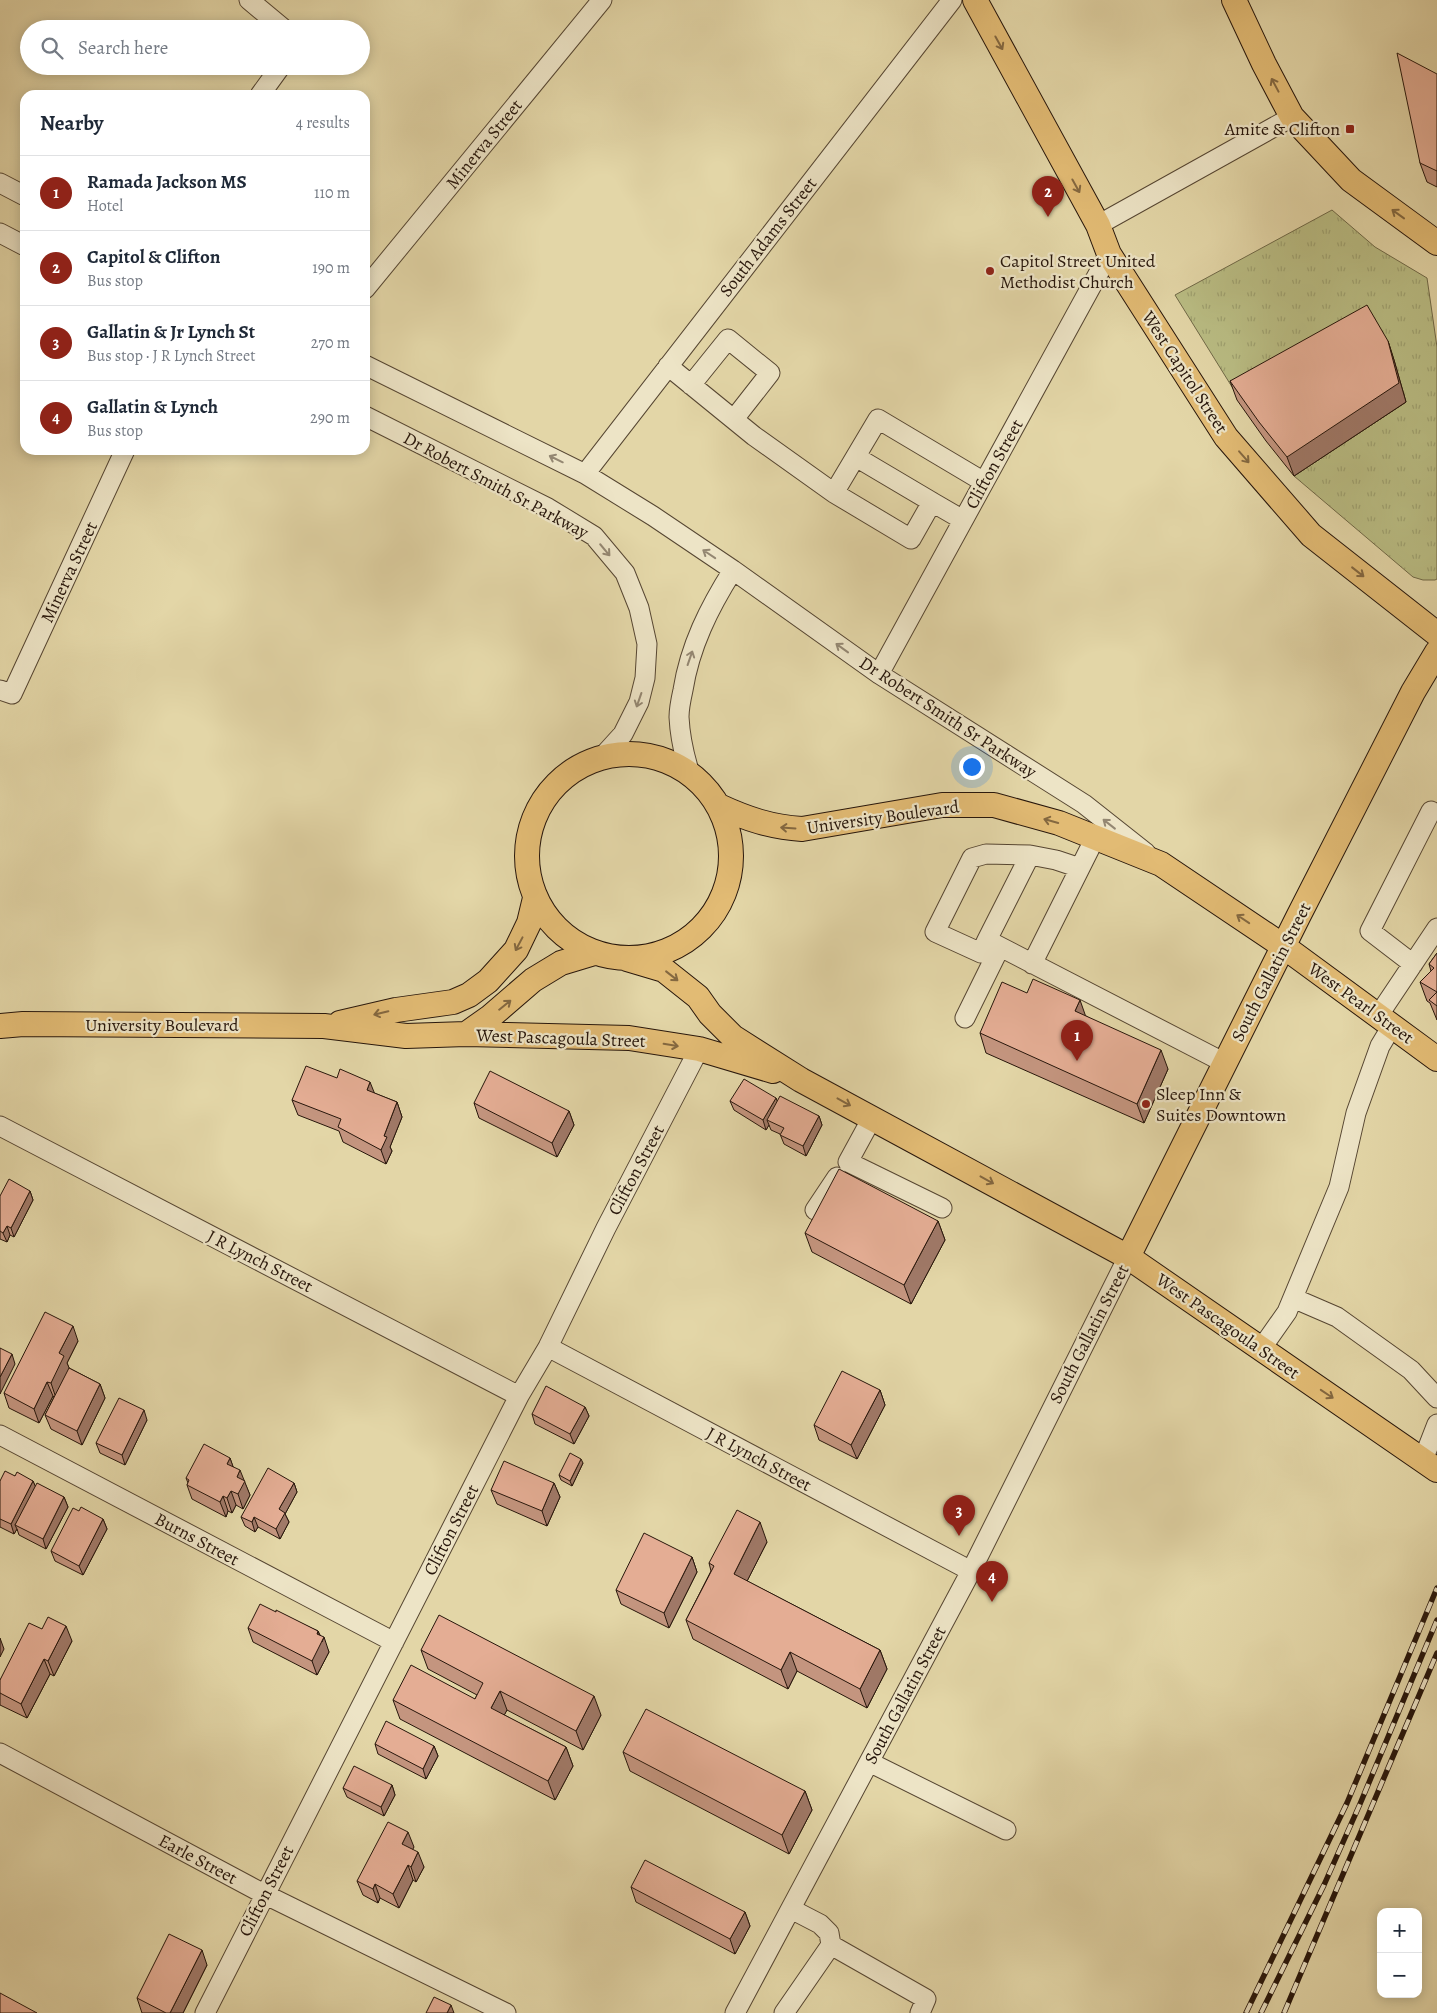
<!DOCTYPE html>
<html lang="en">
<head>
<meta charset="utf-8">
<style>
	body { margin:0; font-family:Alegreya,serif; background:#f6f6f7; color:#1f2937 }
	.controls { position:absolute; right:15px; bottom:15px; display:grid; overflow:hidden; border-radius:10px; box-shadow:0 2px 12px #0003 }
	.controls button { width:45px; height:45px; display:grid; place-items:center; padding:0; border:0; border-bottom:1px solid #e0e1e3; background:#fff; color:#1f2937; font:25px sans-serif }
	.you { position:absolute; left:971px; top:766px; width:18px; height:18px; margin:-12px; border:4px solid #fff; border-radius:50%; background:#1a73e8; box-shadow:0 0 0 8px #1a73e833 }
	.badge { display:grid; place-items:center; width:32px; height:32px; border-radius:50%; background:#8f2418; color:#fff; font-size:16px; font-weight:700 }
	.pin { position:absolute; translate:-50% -41px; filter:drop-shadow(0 1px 2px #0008) }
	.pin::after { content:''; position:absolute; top:26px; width:18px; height:15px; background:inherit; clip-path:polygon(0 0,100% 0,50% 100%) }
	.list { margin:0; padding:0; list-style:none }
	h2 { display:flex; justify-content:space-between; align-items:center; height:65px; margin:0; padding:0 20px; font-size:21px }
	h2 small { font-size:16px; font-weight:400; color:#747a83 }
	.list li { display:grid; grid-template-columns:32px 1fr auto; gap:15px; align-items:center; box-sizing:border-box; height:75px; padding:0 20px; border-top:1px solid #e0e1e3 }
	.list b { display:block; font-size:19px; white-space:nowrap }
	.list p { margin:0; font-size:16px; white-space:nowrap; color:#747a83 }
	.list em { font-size:16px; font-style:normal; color:#747a83 }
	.icon { flex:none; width:28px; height:28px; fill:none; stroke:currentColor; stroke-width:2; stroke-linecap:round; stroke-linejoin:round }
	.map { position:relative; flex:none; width:1437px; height:2013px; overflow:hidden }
	.search { position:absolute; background:#fff; box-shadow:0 2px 12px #0003; left:20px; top:20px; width:350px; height:55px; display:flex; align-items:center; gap:12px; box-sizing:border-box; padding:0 18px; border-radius:28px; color:#747a83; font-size:19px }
	.panel { position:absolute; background:#fff; box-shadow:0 2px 12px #0003; left:20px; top:90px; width:350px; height:365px; border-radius:15px }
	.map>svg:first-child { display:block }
</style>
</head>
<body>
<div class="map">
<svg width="1437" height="2013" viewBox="0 0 1437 2013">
	<defs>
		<pattern id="grass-tufts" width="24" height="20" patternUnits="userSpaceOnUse" patternTransform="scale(1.25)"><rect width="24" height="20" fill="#b9bc83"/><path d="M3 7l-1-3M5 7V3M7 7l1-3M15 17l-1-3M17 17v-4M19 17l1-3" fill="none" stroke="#9fa170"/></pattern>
	</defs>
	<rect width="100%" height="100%" fill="#e3d6a7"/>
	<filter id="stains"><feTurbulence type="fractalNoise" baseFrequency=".004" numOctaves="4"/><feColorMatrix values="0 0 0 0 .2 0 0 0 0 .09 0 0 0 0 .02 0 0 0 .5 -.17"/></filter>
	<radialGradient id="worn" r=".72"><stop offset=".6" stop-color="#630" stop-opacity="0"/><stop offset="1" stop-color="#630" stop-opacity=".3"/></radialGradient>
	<!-- grass -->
	<path fill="url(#grass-tufts)" stroke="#706947" d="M1332,210L1375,247L1427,278L1437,347V579L1435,580H1423L1413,577L1294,476L1406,402L1237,395L1175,295Z"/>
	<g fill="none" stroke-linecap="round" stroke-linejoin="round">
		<defs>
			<path id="minor" d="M249,0L284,29
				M260,95L281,66
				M0,183L25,196
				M1098,225L1292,117
				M0,233L25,246
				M365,289L602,0
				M365,365L585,474L653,516L733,570L879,674L1084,804L1146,853
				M668,366L754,436L834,493L878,419L984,482
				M691,385L728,339L770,373L734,419
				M365,416L548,508L594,536L625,573L639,608L647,644L645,678L639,702L623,734L603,756
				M856,457L932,502
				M585,474L952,0
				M834,493L911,539L932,502L963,520
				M879,674L1109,254
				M0,690L12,694L125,450
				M690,774C684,755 680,737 679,717C679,709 681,699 683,690C690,646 709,608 733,570
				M1030,855L1056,860L1080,868
				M987,940L981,953L935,932L972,858L986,854L1030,855L987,940L1225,1063
				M1032,964L1095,838
				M1413,964L1370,931L1431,811
				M1378,1016L1437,928
				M965,1018L1000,947
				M872,1118L848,1162L942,1208
				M0,1126L519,1396
				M815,1210L837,1177
				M1293,1298L1337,1317L1411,1370L1437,1398
				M548,1347L971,1571
				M1261,1349L1287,1312L1339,1187L1356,1113L1380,1046L1392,1026
				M0,1435L394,1642
				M1423,1460L1437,1424
				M0,1753L264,1894L506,2013
				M869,1762L1006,1830
				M831,1945L926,1999L920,2013
				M205,2013L519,1396L548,1347L606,1228L699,1049
				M735,2013L971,1571L1128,1257
				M784,2013L831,1945L829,1933L820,1924L791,1909"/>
			<path id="major" d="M975,0L1098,225L1109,254L1226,437L1311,535L1437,634
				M1234,0L1264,64L1292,117L1351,180L1437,243
				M527 856a102 102 0 1 1 204 0a102 102 0 1 1-204 0Z
				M719,806C747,819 771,827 802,829L942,805H994L1059,823L1161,864L1283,946L1437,1059
				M627,959L664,970L698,997L710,1014L733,1037L801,1080L1128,1257L1437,1470
				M340,1023L396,1010L453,1002L469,995L488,981L516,950L529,923L535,898
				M0,1026L23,1024L324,1026L406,1036L466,1034L629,1038L699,1049L773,1071
				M466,1034L490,1017L533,980L561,963L594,953
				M1128,1257L1299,915L1413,692L1437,652"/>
		</defs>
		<!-- minor casing -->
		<use href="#minor" stroke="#564632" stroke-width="21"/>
		<!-- major casing -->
		<use href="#major" stroke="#27160b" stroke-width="26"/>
		<!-- minor -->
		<use href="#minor" stroke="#ede4c6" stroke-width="19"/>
		<!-- major -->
		<use href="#major" stroke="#e2bb74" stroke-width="24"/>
		<defs>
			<path id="rail" d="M1246,2013L1347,1803L1437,1588
				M1261,2013L1324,1885L1360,1804L1437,1620
				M1284,2013L1437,1653"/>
		</defs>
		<!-- rail casing -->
		<use href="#rail" stroke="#27160b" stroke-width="5.5"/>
		<!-- rail -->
		<use href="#rail" stroke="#ede4c6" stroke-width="4" stroke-dasharray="11" stroke-linecap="butt"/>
	</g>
	<!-- wall -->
	<path fill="#c4957f" stroke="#27160b" d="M1437,74V187L1427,182L1420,163Z
		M1388,341L1394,360L1406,402L1294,476L1266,441L1237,400L1230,381Z
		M1437,953V1020L1430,1003L1427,1001L1420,982L1431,971L1429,964Z
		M1086,1016L1168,1069L1144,1123L986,1053L980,1033Z
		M374,1093L397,1102L402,1117L390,1147L392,1151L386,1164L343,1142L339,1131L298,1115L292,1100Z
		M776,1098L777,1101L819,1116L822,1125L806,1156L784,1144L780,1134L771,1130L769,1125L766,1130L734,1110L730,1101Z
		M474,1103L569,1111L574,1125L557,1157L479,1118Z
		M30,1191L33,1200L14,1237L10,1235L7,1242L0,1239V1196Z
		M938,1221L945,1240L911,1304L812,1252L805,1233Z
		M78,1341L67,1363L69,1368L100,1384L105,1398L82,1445L51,1429L45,1415L54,1397L53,1396L39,1423L9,1408L4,1393Z
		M880,1390L885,1405L857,1459L819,1440L814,1425Z
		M585,1407L589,1416L574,1444L535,1424L532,1414Z
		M147,1420L125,1465L100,1453L96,1443Z
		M230,1458L233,1467L244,1481L250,1495L243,1509L236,1505L232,1513L228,1511L226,1517L192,1499L187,1485L188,1483L186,1478Z
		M583,1463L572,1486L561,1480L559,1475Z
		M15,1476L33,1481L35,1486L64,1497L68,1507L46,1549L19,1535L17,1529L14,1534L0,1527V1481Z
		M294,1483L297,1492L285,1514L289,1522L280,1539L258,1527L255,1532L245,1526L241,1517Z
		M554,1483L560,1497L547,1526L497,1504L491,1490Z
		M103,1519L107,1529L83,1575L55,1561L51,1551Z
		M767,1542L747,1581L880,1650L887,1669L867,1708L797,1671L788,1689L693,1639L686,1620L711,1571L709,1563Z
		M692,1557L697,1572L669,1628L621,1604L616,1590Z
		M276,1612L318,1631L329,1652L317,1675L253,1642L248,1628Z
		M42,1629L72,1641L54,1676L50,1674L27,1718L0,1705V1680Z
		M421,1650L601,1715L583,1750L507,1710L504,1715L566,1747L573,1766L555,1800L400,1719L393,1700L475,1699L477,1695L428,1669Z
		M375,1744L434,1746L438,1756L426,1779L378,1754Z
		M623,1752L805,1791L812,1810L789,1854L630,1771Z
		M392,1785L395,1795L384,1816L347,1797L343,1788Z
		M414,1847L412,1849L424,1867L416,1882L413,1880L399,1908L380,1898L378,1903L363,1895L357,1881Z
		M631,1887L745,1912L750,1926L735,1954L636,1902Z
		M207,1965L183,2013H142L137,1998Z"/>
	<!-- shaded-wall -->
	<path fill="#a07968" stroke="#27160b" d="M1388,341L1394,360L1406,402L1294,476L1287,457Z
		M1080,1000L1087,1020L1075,1011Z
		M1161,1050L1168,1069L1144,1123L1137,1104Z
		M370,1082L376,1097L367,1090Z
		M776,1098L780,1108L767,1120L769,1125L766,1130L763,1120Z
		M397,1102L402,1117L390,1147L392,1151L386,1164L381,1150L384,1136Z
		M569,1111L574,1125L557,1157L552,1143Z
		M819,1116L822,1125L806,1156L803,1146Z
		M30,1191L33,1200L14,1237L11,1228Z
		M938,1221L945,1240L911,1304L904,1285Z
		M7,1226L10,1235L7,1242L3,1233Z
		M73,1326L78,1341L67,1363L70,1370L56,1398L51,1383L59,1353Z
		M12,1354L15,1364L0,1394V1377Z
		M47,1382L53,1396L39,1423L34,1409Z
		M100,1384L105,1398L82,1445L77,1431Z
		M880,1390L885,1405L857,1459L851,1445Z
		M585,1407L589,1416L574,1444L570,1434Z
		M144,1410L147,1420L125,1465L122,1455Z
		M230,1458L235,1472L227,1464Z
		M581,1459L583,1463L572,1486L570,1481Z
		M240,1470L250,1495L243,1509L238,1494L237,1477Z
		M33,1481L37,1490L15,1525L17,1529L14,1534L11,1524Z
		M294,1483L297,1492L285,1514L289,1522L280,1539L276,1529L279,1509Z
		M554,1483L560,1497L547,1526L542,1511Z
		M231,1491L236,1505L232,1513L227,1498Z
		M223,1496L228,1511L226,1517L220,1502Z
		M64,1497L68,1507L46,1549L43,1539Z
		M254,1517L258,1527L255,1532L252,1522Z
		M103,1519L107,1529L83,1575L79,1566Z
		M760,1522L767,1542L741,1593L734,1574Z
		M692,1557L697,1572L669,1628L664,1613Z
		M66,1626L72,1641L54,1676L48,1661Z
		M318,1631L322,1642L324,1637L329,1652L317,1675L312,1661L317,1634Z
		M0,1638L4,1649L0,1657Z
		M880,1650L887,1669L867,1708L860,1689Z
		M790,1652L797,1671L788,1689L781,1670Z
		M44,1659L50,1674L27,1718L21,1704Z
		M500,1691L507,1710L498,1727L491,1708Z
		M594,1696L601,1715L583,1750L576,1731Z
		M434,1746L438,1756L426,1779L423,1769Z
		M566,1747L573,1766L555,1800L548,1781Z
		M392,1785L395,1795L384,1816L381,1807Z
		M805,1791L812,1810L789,1854L782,1835Z
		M408,1832L414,1847L408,1859L402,1844Z
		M418,1852L424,1867L416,1882L411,1867Z
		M408,1865L413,1880L399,1908L393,1894Z
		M375,1884L380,1898L378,1903L373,1889Z
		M745,1912L750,1926L735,1954L730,1939Z
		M202,1950L207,1965L183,2013H170Z
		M451,2005L454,2013H447Z"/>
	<!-- building -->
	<path fill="#e4ad94" stroke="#27160b" d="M1397,53L1437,74V171L1420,163Z
		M1367,305L1388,341L1399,383L1287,457L1259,422L1230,381Z
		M1437,953V1006L1429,1000L1437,992L1420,982L1434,968L1429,964Z
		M1033,979L1080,1000L1075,1011L1161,1050L1137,1104L980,1033L1002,982L1027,993Z
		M306,1066L337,1078L340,1069L370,1082L367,1090L397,1102L384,1136L387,1137L381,1150L338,1127L341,1119L292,1100Z
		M490,1071L569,1111L552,1143L474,1103Z
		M744,1079L776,1098L763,1120L730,1101Z
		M780,1096L819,1116L803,1146L780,1135L784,1128L767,1120Z
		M839,1169L938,1221L904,1285L805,1233Z
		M9,1179L30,1191L11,1228L7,1226L3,1233L0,1231V1196Z
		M45,1312L73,1326L59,1353L64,1356L51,1383L47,1382L34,1409L4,1393Z
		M0,1348L12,1354L0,1377Z
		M69,1368L100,1384L77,1431L45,1415Z
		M842,1371L880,1390L851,1445L814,1425Z
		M546,1386L585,1407L570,1434L532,1414Z
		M119,1398L144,1410L122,1455L96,1443Z
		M204,1444L230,1458L227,1464L240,1470L237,1477L245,1481L238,1494L231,1491L227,1498L223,1496L220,1502L187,1485L189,1480L186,1478Z
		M570,1453L581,1459L570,1481L559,1475Z
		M504,1461L554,1483L542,1511L491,1490Z
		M268,1468L294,1483L279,1509L285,1513L276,1529L254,1517L252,1522L241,1517Z
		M5,1471L15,1476L17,1472L33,1481L11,1524L0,1519V1481Z
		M37,1483L64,1497L43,1539L15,1525Z
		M81,1507L103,1519L79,1566L51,1551L73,1508L79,1511Z
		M737,1510L760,1522L734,1574L880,1650L860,1689L790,1652L781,1670L686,1620L714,1566L709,1563Z
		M644,1533L692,1557L664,1613L616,1590Z
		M260,1604L276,1612V1610L318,1631L317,1634L324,1637L312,1661L248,1628Z
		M439,1615L594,1696L576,1731L500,1691L491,1708L566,1747L548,1781L393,1700L411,1665L475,1699L483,1683L421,1650Z
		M48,1617L66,1626L48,1661L44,1659L21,1704L0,1693V1680L29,1623L42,1629Z
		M646,1709L805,1791L782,1835L623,1752Z
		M386,1721L434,1746L423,1769L375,1744Z
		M354,1766L392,1785L381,1807L343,1788Z
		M388,1822L408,1832L402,1844L418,1852L411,1867L408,1865L393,1894L375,1884L373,1889L357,1881Z
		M645,1860L745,1912L730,1939L631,1887Z
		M169,1934L202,1950L170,2013H166L137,1998Z
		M0,1993L37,2013H0Z
		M434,1997L451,2005L447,2013H426Z"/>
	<!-- one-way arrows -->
	<defs><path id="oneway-shaft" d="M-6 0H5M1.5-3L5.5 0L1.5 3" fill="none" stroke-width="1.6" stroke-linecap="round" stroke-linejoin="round" transform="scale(1.25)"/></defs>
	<g stroke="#846840">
		<use href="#oneway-shaft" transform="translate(999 43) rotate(61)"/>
		<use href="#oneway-shaft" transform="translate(1275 85) rotate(-118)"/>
		<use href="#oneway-shaft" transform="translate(1076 186) rotate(61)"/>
		<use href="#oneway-shaft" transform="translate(1398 214) rotate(-144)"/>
		<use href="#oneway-shaft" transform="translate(1244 457) rotate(49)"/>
		<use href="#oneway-shaft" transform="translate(1358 572) rotate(38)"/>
		<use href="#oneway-shaft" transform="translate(1051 821) rotate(-164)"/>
		<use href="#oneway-shaft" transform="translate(788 828) rotate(-176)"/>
		<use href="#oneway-shaft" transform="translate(1243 919) rotate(-146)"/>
		<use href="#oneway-shaft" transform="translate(519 944) rotate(118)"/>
		<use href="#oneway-shaft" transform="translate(672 976) rotate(38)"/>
		<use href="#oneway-shaft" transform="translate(505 1005) rotate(-39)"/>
		<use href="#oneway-shaft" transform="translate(381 1013) rotate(167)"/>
		<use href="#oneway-shaft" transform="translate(671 1045) rotate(9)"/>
		<use href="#oneway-shaft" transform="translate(844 1102) rotate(29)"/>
		<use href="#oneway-shaft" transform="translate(987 1180) rotate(29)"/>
		<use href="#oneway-shaft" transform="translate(1327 1394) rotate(34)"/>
	</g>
	<g stroke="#948772">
		<use href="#oneway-shaft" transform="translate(556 459) rotate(-154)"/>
		<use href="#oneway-shaft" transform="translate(605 550) rotate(50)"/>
		<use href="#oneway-shaft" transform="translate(709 554) rotate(-146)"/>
		<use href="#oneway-shaft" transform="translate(842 648) rotate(-144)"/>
		<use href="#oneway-shaft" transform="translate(690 658) rotate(-71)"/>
		<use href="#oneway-shaft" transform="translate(639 700) rotate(109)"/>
		<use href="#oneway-shaft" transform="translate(1109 824) rotate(-142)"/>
	</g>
	<!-- markers -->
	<g fill="#8f2418" stroke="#ede4c6" stroke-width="2">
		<rect x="1345" y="124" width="10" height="10" rx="2.5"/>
		<circle cx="990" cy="271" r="5"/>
		<circle cx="1146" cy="1104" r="5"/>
	</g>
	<g text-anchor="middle" stroke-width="4.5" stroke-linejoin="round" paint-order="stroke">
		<!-- poi labels -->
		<g font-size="18" fill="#27160b" stroke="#ede4c6" text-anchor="start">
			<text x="1340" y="135" text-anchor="end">Amite &amp; Clifton</text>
			<text x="1000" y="267">Capitol Street United<tspan x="1000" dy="21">Methodist Church</tspan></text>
			<text x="1156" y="1100">Sleep Inn &amp;<tspan x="1156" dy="21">Suites Downtown</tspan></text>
		</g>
		<!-- street labels -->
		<g font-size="18" fill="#27160b" stroke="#ede4c6">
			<text transform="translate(484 144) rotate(-51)" y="6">Minerva Street</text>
			<text transform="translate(768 237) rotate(-52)" y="6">South Adams Street</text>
			<text transform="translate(1185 372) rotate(57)" y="6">West Capitol Street</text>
			<text transform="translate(994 464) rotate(-61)" y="6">Clifton Street</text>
			<text transform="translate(496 485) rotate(28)" y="6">Dr Robert Smith Sr Parkway</text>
			<text transform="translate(69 572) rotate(-65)" y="6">Minerva Street</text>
			<text transform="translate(948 717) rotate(33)" y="6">Dr Robert Smith Sr Parkway</text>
			<text transform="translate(883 817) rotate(-8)" y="6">University Boulevard</text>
			<text transform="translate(1271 972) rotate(-63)" y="6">South Gallatin Street</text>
			<text transform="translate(1361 1003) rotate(36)" y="6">West Pearl Street</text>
			<text x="162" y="1031">University Boulevard</text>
			<text transform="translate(561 1038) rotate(2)" y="6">West Pascagoula Street</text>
			<text transform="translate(636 1170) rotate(-62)" y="6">Clifton Street</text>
			<text transform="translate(260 1261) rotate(27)" y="6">J R Lynch Street</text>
			<text transform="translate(1228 1326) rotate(35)" y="6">West Pascagoula Street</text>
			<text transform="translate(1089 1334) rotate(-63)" y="6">South Gallatin Street</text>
			<text transform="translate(759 1459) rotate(28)" y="6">J R Lynch Street</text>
			<text transform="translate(451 1530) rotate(-63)" y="6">Clifton Street</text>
			<text transform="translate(197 1539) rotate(28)" y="6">Burns Street</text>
			<text transform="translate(905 1695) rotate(-62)" y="6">South Gallatin Street</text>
			<text transform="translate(198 1859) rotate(28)" y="6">Earle Street</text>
			<text transform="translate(266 1891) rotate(-63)" y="6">Clifton Street</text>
		</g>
	</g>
	<rect width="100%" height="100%" filter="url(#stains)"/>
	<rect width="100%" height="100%" fill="url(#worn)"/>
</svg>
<div class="controls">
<button>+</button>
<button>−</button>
</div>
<div class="you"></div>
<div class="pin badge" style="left:1077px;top:1061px">1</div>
<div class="pin badge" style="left:1048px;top:217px">2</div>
<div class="pin badge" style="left:959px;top:1536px">3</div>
<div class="pin badge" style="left:992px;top:1602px">4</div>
<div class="search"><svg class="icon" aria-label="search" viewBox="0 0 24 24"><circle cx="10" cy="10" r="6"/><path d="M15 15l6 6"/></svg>Search here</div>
<section class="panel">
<h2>Nearby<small>4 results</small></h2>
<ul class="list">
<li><span class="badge">1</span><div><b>Ramada Jackson MS</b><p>Hotel</p></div><em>110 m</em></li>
<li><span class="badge">2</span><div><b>Capitol &amp; Clifton</b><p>Bus stop</p></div><em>190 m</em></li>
<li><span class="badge">3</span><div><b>Gallatin &amp; Jr Lynch St</b><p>Bus stop · J R Lynch Street</p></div><em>270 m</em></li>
<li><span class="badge">4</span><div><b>Gallatin &amp; Lynch</b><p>Bus stop</p></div><em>290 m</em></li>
</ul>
</section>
</div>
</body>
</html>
